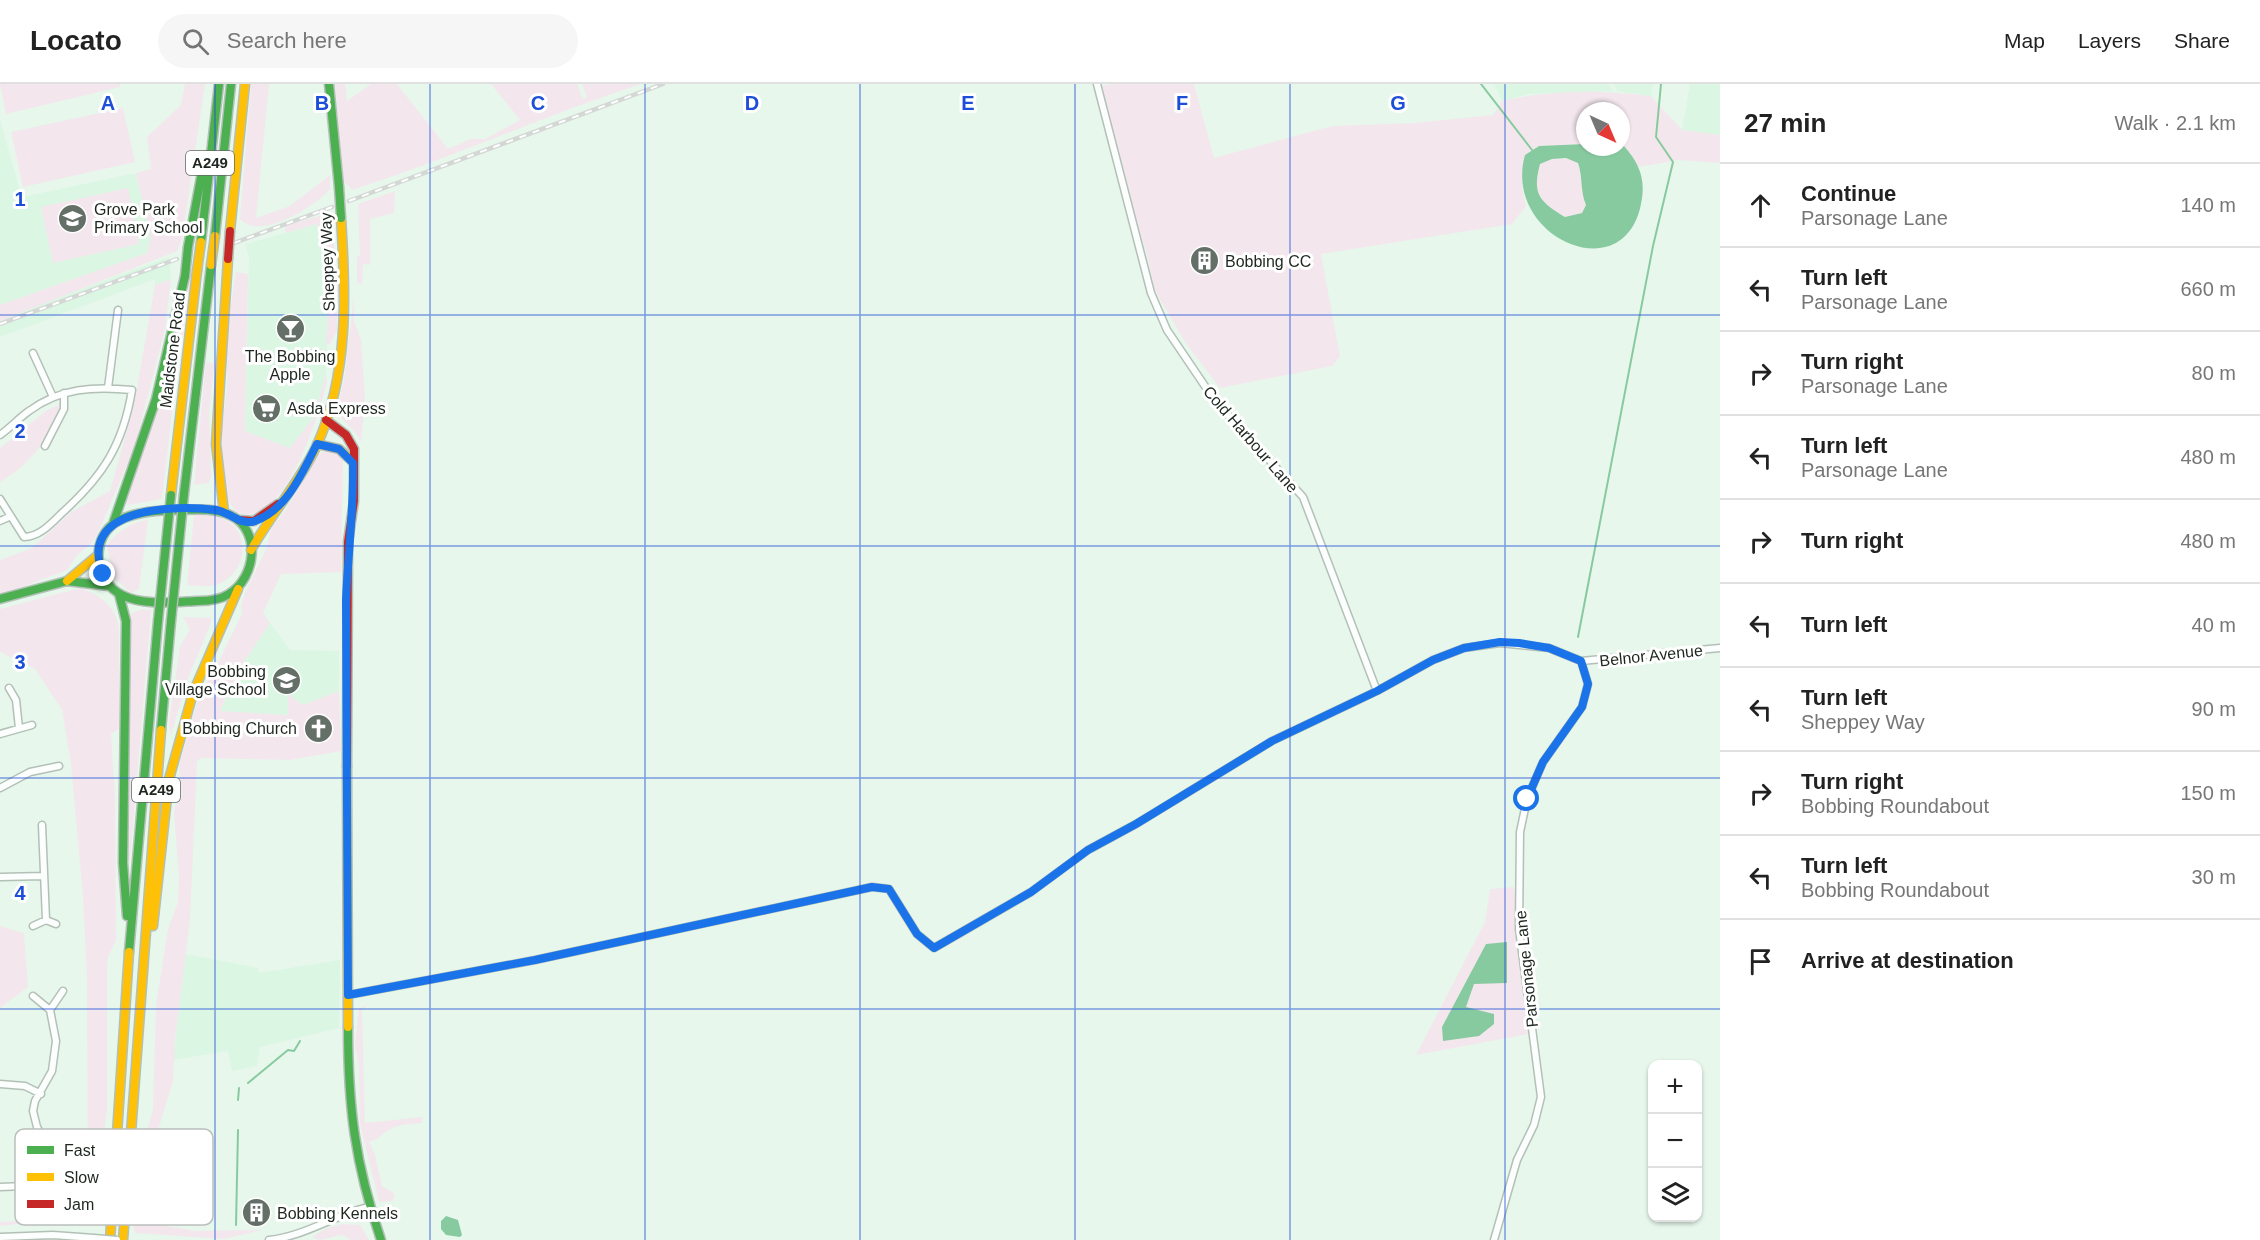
<!DOCTYPE html>
<html lang="en">
<head>
<meta charset="utf-8">
<style>
	body { margin:0; font-family:Helvetica,sans-serif; background:#f6f6f6; color:#222 }
	.controls { position:absolute; right:18px; bottom:18px; display:grid; overflow:hidden; border-radius:12px; box-shadow:0 2px 4px #0004 }
	.controls button { width:54px; height:54px; display:grid; place-items:center; padding:0; border:0; border-bottom:2px solid #e0e0e0; background:#fff; color:#222; font:30px sans-serif }
	.compass { position:absolute; left:1576px; top:18px; width:54px; height:54px; border-radius:50%; background:#fff; box-shadow:0 2px 4px #0004; rotate:136deg }
	.stop { position:absolute; width:18px; height:18px; margin:-14px; border:4px solid #1a73e8; border-radius:50%; background:#fff }
	.stop.end { background:#1a73e8; border-color:#fff; box-shadow:0 2px 6px #0008 }
	.list { margin:0; padding:0; list-style:none }
	h2 { display:flex; justify-content:space-between; align-items:center; height:78px; margin:0; padding:0 24px; font-size:26px }
	h2 small { font-size:20px; font-weight:400; color:#767676 }
	.list li { display:grid; grid-template-columns:39px 1fr auto; gap:18px; align-items:center; box-sizing:border-box; height:84px; padding:0 24px; border-top:2px solid #e0e0e0 }
	.list b { display:block; font-size:22px; white-space:nowrap }
	.list p { margin:0; font-size:20px; white-space:nowrap; color:#767676 }
	.list em { font-size:20px; font-style:normal; color:#767676 }
	.icon { flex:none; width:33px; height:33px; fill:none; stroke:currentColor; stroke-width:2; stroke-linecap:round; stroke-linejoin:round }
	.map { position:relative; flex:none; width:1720px; height:1156px; overflow:hidden }
	header { display:flex; align-items:center; gap:36px; box-sizing:border-box; height:84px; padding:0 30px; background:#fff; border-bottom:2px solid #e0e0e0 }
	header strong { font-size:28px }
	nav { display:flex; gap:33px; margin-inline-start:auto; font-size:21px }
	.search { width:420px; height:54px; background:#f6f6f6; display:flex; align-items:center; gap:15px; box-sizing:border-box; padding:0 21px; border-radius:33px; color:#767676; font-size:22px }
	main { display:flex }
	aside { flex:1; background:#fff }
	.map>svg:first-child { display:block }
</style>
</head>
<body>
<header>
<strong>Locato</strong>
<div class="search"><svg class="icon" aria-label="search" viewBox="0 0 24 24"><circle cx="10" cy="10" r="6"/><path d="M15 15l6 6"/></svg>Search here</div>
<nav><a>Map</a><a>Layers</a><a>Share</a></nav>
</header>
<main>
<div class="map">
<svg width="1720" height="1156" viewBox="0 0 1720 1156">
	<rect width="100%" height="100%" fill="#e7f7ec"/>
	<!-- built -->
	<path fill="#dbf6e3" d="M1494,0H1609L1612,7L1529,10L1502,17Z
		M1614,0H1653L1651,12L1617,7Z
		M1690,0H1720V51L1682,46Z
		M0,36L22,113L136,89L151,155L147,169L0,221Z
		M317,140L329,202L326,290L314,333L290,364L245,347L249,174L246,160Z
		M169,173L171,195L155,201V195L0,253V235Z
		M270,539L290,566L339,567V607L303,621L288,631L220,628L239,585Z
		M185,870L258,884L259,889L340,876L339,944L260,963L257,982L232,987L228,967L173,976Z"/>
	<!-- green -->
	<path fill="#f3e7ed" fill-rule="evenodd" d="M0,0H120V3L6,30Z
		M185,0H205L182,155L177,167L0,237V221L147,169L151,155L136,89L151,85L147,53L181,21Z
		M251,0H269L256,134L290,122L330,91V105C315,123 260,157 240,135Z
		M335,0H345L347,17L371,0H397L448,65L471,55H485L520,36L491,0H577L583,15L587,13L582,0H641C543,32 450,75 352,106L343,96Z
		M1113,0H1194L1214,74L1332,42L1414,39L1493,31L1502,17C1551,5 1601,6 1651,12L1682,46L1720,51V79L1678,76L1638,83L1621,61V27H1585V60L1539,62L1525,71L1522,103L1526,122L1512,140L1321,170L1340,272L1332,282L1220,304L1185,258L1155,207L1146,167L1123,97L1102,2Z
		M123,24L135,78L23,103L11,48Z
		M1566,74L1578,78C1583,93 1580,107 1586,121L1582,129L1565,133C1539,117 1532,110 1540,80L1552,75Z
		M128,104L139,160L53,179L41,123Z
		M395,107L394,129L370,135V181L363,180L362,200L357,199V173L360,171L358,120Z
		M329,129L335,167L331,178L338,195L337,247L330,260L326,261L329,202L317,140L285,149V142Z
		M193,186L175,302L162,415L128,421L126,419L164,301L189,187Z
		M236,188L248,190L245,347L290,364L314,333L326,290L327,299C317,334 292,421 252,430C235,434 229,420 225,406C215,373 224,335 227,302C228,292 226,281 227,270C228,242 231,216 236,188Z
		M171,195L165,245L139,346L132,369L97,451L91,460L77,471L67,486L17,505L0,509V476L32,464L71,428L110,407L134,321L155,201Z
		M354,212V238L361,255L365,314L361,358C355,345 343,339 337,326L344,296Z
		M206,278L214,280L209,330L211,392L209,399L194,401Z
		M61,320L62,326C46,357 31,380 0,398V364L47,326Z
		M327,366L340,369L343,374L341,488L281,490L263,529L270,539L239,585L220,627L288,631V610L303,621L339,607L341,667L290,676L200,674L197,678L190,836L175,956L173,997L155,1056L150,1134L153,1140L196,1147L263,1146L224,1155L135,1149C130,1134 133,1083 138,1068C143,1052 151,1040 153,1023L156,921L168,845L178,818L179,792L174,730L175,722L182,711L179,682L194,629L202,604L211,593L242,530L241,521L245,509L267,463L271,444L285,427L319,370Z
		M194,431C203,431 213,431 222,434C254,447 246,493 215,501C206,503 196,502 187,501Z
		M148,436L139,505L131,509L113,493L107,461C118,447 130,439 148,436Z
		M80,504C101,512 114,520 119,544V645L111,650L115,713L116,857L108,873L107,884V1026L101,1069L102,1136L97,1142L25,1139L0,1142V1138L88,1134L87,894L83,813L71,680L62,626L35,585L0,568V525Z
		M142,525L151,526L130,777H126L130,530Z
		M183,533L211,534V539L188,594L171,651L169,639L180,562L190,546Z
		M1514,803L1528,950L1416,971L1485,838L1490,805ZM1486,861L1466,924L1442,943Z
		M0,842L24,849L28,903L0,924Z
		M367,920L362,927L365,1039L422,1033V1039C411,1040 398,1040 389,1046C382,1050 378,1056 369,1058L375,1071L382,1102L395,1110L392,1117L379,1118L360,1040L359,980L355,962L359,925Z
		M343,1140L360,1141L369,1156H351L342,1151L320,1156L312,1153L327,1144Z"/>
	<!-- water -->
	<path fill="#88caa0" fill-rule="evenodd" d="M1585,60V63L1624,62C1640,80 1646,96 1641,120C1624,207 1502,153 1525,71L1539,62ZM1566,74L1578,79C1583,93 1580,107 1586,121L1582,129L1565,133C1539,117 1532,110 1540,80L1552,75Z
		M1507,858V899L1474,900L1466,923L1494,930V940L1479,952L1443,957L1442,943L1486,860Z
		M446,1132L458,1136L462,1151L460,1153L446,1151L441,1145V1137Z"/>
	<g fill="none" stroke-linecap="round" stroke-linejoin="round">
		<!-- stream -->
		<path stroke="#88caa0" stroke-width="2" d="M1481,0L1532,66
			M1578,553L1653,162L1673,78L1656,53L1661,0
			M248,999L288,966L294,967L300,957
			M238,1016L239,1004
			M236,1141L238,1046"/>
		<defs>
			<path id="street" d="M1097,0L1151,209L1167,246L1215,317L1303,413L1377,607
				M33,269L53,313
				M294,271L318,270L339,274
				M108,304L118,226
				M0,351C10,344 19,334 29,327C60,304 94,302 132,306C123,361 103,392 62,429C51,440 39,453 24,453L0,415
				M45,362L64,325V309
				M0,437L9,433
				M1581,577L1720,564
				M9,604L16,616L19,644
				M0,650L32,641
				M0,704L30,688L59,682
				M0,793L44,792
				M46,836L56,840
				M33,842L46,836L42,741
				M348,911L535,876L872,803L889,805L917,850L934,864L1031,808L1088,766L1136,740L1272,657L1377,607L1433,576L1464,564L1500,559L1549,564L1581,577L1588,600L1582,623L1543,678L1527,715L1520,748L1519,845L1541,1013L1534,1041L1517,1076L1494,1156
				M33,912L50,926L56,957L52,987L35,1017L33,1027L37,1043L52,1069V1114
				M50,926L63,907
				M0,1000L25,1002L41,1010
				M0,1103L51,1101
				M0,1153L53,1151L94,1154
				M269,1156C306,1152 334,1131 369,1123"/>
			<path id="fast" d="M329,0L339,103
				M215,152L231,0
				M201,158L219,0
				M188,163L205,72
				M184,410L211,181
				M172,426C190,426 213,423 230,431C262,446 256,494 229,510C220,516 208,517 198,517C175,518 143,522 122,511C93,497 90,452 118,437C134,428 154,427 172,426Z
				M113,440L156,315L185,192
				M119,510L126,537L123,779L127,832
				M0,515L67,497L109,502
				M161,646L171,537
				M129,868L158,537
				M348,943C348,1023 355,1080 381,1156"/>
			<path id="slow" d="M230,147L245,0
				M317,360L339,365L353,378
				M171,411L197,187
				M224,428L216,360L228,175
				M251,466C271,430 300,398 317,361C349,290 346,210 341,134
				M67,497L98,471
				M347,682L348,943
				M153,842L169,695L193,609L238,505
				M110,1156L129,868
				M123,1156L161,646"/>
			<path id="jam" d="M326,336L346,351L354,365V417L348,458L347,682
				M239,436L254,437L278,420"/>
		</defs>
		<!-- street casing -->
		<use href="#street" stroke="#b3c0b7" stroke-width="9"/>
		<!-- fast casing -->
		<use href="#fast" stroke="#b3c0b7" stroke-width="11"/>
		<!-- slow casing -->
		<use href="#slow" stroke="#b3c0b7" stroke-width="11"/>
		<!-- jam casing -->
		<use href="#jam" stroke="#b3c0b7" stroke-width="11"/>
		<!-- street -->
		<use href="#street" stroke="#fbfefc" stroke-width="6"/>
		<!-- fast -->
		<use href="#fast" stroke="#4caf50" stroke-width="8"/>
		<!-- slow -->
		<use href="#slow" stroke="#ffc107" stroke-width="8"/>
		<!-- jam -->
		<use href="#jam" stroke="#c62828" stroke-width="8"/>
		<defs>
			<path id="rail" d="M349,117L663,0
				M234,159L332,123
				M0,240L177,175"/>
		</defs>
		<!-- rail casing -->
		<use href="#rail" stroke="#d3d8d5" stroke-width="4.5"/>
		<!-- rail -->
		<use href="#rail" stroke="#fff" stroke-width="2" stroke-dasharray="7" stroke-linecap="butt"/>
		<defs>
			<path id="street-bridge" d="M94,1154L117,1156"/>
			<path id="fast-bridge" d="M339,103L341,134
				M185,192L188,163
				M158,537L171,411
				M171,537L184,410"/>
			<path id="slow-bridge" d="M211,181L215,152
				M197,187L201,158"/>
			<path id="jam-bridge" d="M228,175L230,147"/>
		</defs>
		<!-- street-bridge casing -->
		<use href="#street-bridge" stroke="#b3c0b7" stroke-width="9" stroke-linecap="butt"/>
		<!-- fast-bridge casing -->
		<use href="#fast-bridge" stroke="#b3c0b7" stroke-width="11" stroke-linecap="butt"/>
		<!-- slow-bridge casing -->
		<use href="#slow-bridge" stroke="#b3c0b7" stroke-width="11" stroke-linecap="butt"/>
		<!-- jam-bridge casing -->
		<use href="#jam-bridge" stroke="#b3c0b7" stroke-width="11" stroke-linecap="butt"/>
		<!-- street-bridge -->
		<use href="#street-bridge" stroke="#fbfefc" stroke-width="6"/>
		<!-- fast-bridge -->
		<use href="#fast-bridge" stroke="#4caf50" stroke-width="8"/>
		<!-- slow-bridge -->
		<use href="#slow-bridge" stroke="#ffc107" stroke-width="8"/>
		<!-- jam-bridge -->
		<use href="#jam-bridge" stroke="#c62828" stroke-width="8"/>
	</g>
	<g fill="none" stroke-linecap="round" stroke-linejoin="round">
		<!-- route -->
		<path stroke="#1a73e8" stroke-width="8" d="M103,490C76,424 174,420 216,426C230,428 240,442 255,437C287,426 303,387 317,360L339,365L353,379C354,425 348,470 346,516L348,911L535,876L872,803L889,805L917,850L934,864L1031,808L1088,766L1136,740L1272,657L1377,607L1433,576L1464,564L1500,558L1519,559L1549,564L1581,577L1588,600L1582,623L1543,678L1527,715"/>
	</g>
	<!-- grid -->
	<path fill="none" stroke="#1d4ed8" stroke-width="1.5" stroke-opacity="0.55" d="M215,0V1156M430,0V1156M645,0V1156M860,0V1156M1075,0V1156M1290,0V1156M1505,0V1156M0,231H1720M0,462H1720M0,694H1720M0,925H1720"/>
	<!-- icons -->
	<defs>
		<symbol id="school-disc" viewBox="-11 -11 22 22"><circle r="9.5" fill="#647067" stroke="#fff"/><path d="M0-5L7-2L0 1L-7-2ZM-4 1L0 2.5L4 1V4Q0 6-4 4Z" fill="#fff"/></symbol>
		<symbol id="building-disc" viewBox="-11 -11 22 22"><circle r="9.5" fill="#647067" stroke="#fff"/><path d="M-4-6H4V6H1V3H-1V6H-4ZM-2.5-4.3h1.7v1.8h-1.7ZM.8-4.3h1.7v1.8H.8ZM-2.5-1h1.7V.8h-1.7ZM.8-1h1.7V.8H.8Z" fill="#fff"/></symbol>
		<symbol id="bar-disc" viewBox="-11 -11 22 22"><circle r="9.5" fill="#647067" stroke="#fff"/><path d="M-6-5H6L.8 .8V4.5H3.5V6h-7V4.5H-.8V.8Z" fill="#fff"/></symbol>
		<symbol id="supermarket-disc" viewBox="-11 -11 22 22"><circle r="9.5" fill="#647067" stroke="#fff"/><path d="M-6-5.5h2.5l.6 2H6L4.5 2H-2.5L-4.4-4H-6ZM-1.5 3.2a1.3 1.3 0 1 0 .1 0ZM3 3.2a1.3 1.3 0 1 0 .1 0Z" fill="#fff"/></symbol>
		<symbol id="church-disc" viewBox="-11 -11 22 22"><circle r="9.5" fill="#647067" stroke="#fff"/><path d="M-1.2-6h2.4v3.5h3.3v2.4h-3.3V6h-2.4V-.1h-3.3v-2.4h3.3Z" fill="#fff"/></symbol>
	</defs>
	<g fill-rule="evenodd">
		<use href="#school-disc" x="56" y="118" width="33" height="33"/>
		<use href="#building-disc" x="1188" y="160" width="33" height="33"/>
		<use href="#bar-disc" x="274" y="228" width="33" height="33"/>
		<use href="#supermarket-disc" x="250" y="308" width="33" height="33"/>
		<use href="#school-disc" x="270" y="580" width="33" height="33"/>
		<use href="#church-disc" x="302" y="628" width="33" height="33"/>
		<use href="#building-disc" x="240" y="1112" width="33" height="33"/>
	</g>
	<g text-anchor="middle" stroke-width="6" stroke-linejoin="round" paint-order="stroke">
		<!-- shield labels -->
		<g fill="#fff" stroke="#616863" stroke-width="1.5">
			<rect x="186" y="67" width="48" height="24" rx="4.5"/>
			<rect x="132" y="694" width="48" height="24" rx="4.5"/>
		</g>
		<g font-size="15" font-weight="bold" fill="#1d2720">
			<text x="210" y="84">A249</text>
			<text x="156" y="711">A249</text>
		</g>
		<!-- poi labels -->
		<g font-size="16" fill="#1d2720" stroke="#fff" text-anchor="start">
			<text x="94" y="131">Grove Park<tspan x="94" dy="18">Primary School</tspan></text>
			<text x="1225" y="183">Bobbing CC</text>
			<text x="290" y="278" text-anchor="middle">The Bobbing<tspan x="290" dy="18">Apple</tspan></text>
			<text x="287" y="330">Asda Express</text>
			<text x="266" y="593" text-anchor="end">Bobbing<tspan x="266" dy="18">Village School</tspan></text>
			<text x="297" y="650" text-anchor="end">Bobbing Church</text>
			<text x="277" y="1135">Bobbing Kennels</text>
		</g>
		<!-- street labels -->
		<g font-size="16" fill="#1d2720" stroke="#fff">
			<text transform="translate(327 178) rotate(-92)" y="6">Sheppey Way</text>
			<text transform="translate(172 266) rotate(-83)" y="6">Maidstone Road</text>
			<text transform="translate(1251 355) rotate(49)" y="6">Cold Harbour Lane</text>
			<text transform="translate(1651 571) rotate(-6)" y="6">Belnor Avenue</text>
			<text transform="translate(1526 885) rotate(-96)" y="6">Parsonage Lane</text>
		</g>
	</g>
	<!-- legend -->
	<rect x="15" y="1045" width="198" height="96" rx="9" fill="#fff" stroke="#bbbebc" stroke-width="1.5"/>
	<rect x="27" y="1062" width="27" height="8" fill="#4caf50"/>
	<rect x="27" y="1089" width="27" height="8" fill="#ffc107"/>
	<rect x="27" y="1116" width="27" height="8" fill="#c62828"/>
	<g font-size="16" fill="#1d2720">
		<text x="64" y="1072">Fast</text>
		<text x="64" y="1099">Slow</text>
		<text x="64" y="1126">Jam</text>
	</g>
	<g font-size="20" text-anchor="middle" font-weight="bold" fill="#1d4ed8" stroke="#fff" stroke-width="6" stroke-linejoin="round" paint-order="stroke">
		<text x="108" y="26">A</text>
		<text x="322" y="26">B</text>
		<text x="538" y="26">C</text>
		<text x="752" y="26">D</text>
		<text x="968" y="26">E</text>
		<text x="1182" y="26">F</text>
		<text x="1398" y="26">G</text>
		<text x="20" y="122">1</text>
		<text x="20" y="354">2</text>
		<text x="20" y="585">3</text>
		<text x="20" y="816">4</text>
	</g>
</svg>
<div class="controls">
<button>+</button>
<button>−</button>
<button><svg class="icon" aria-label="layers" viewBox="0 0 24 24"><path d="M12 4l9 5-9 5-9-5zM3 14l9 5 9-5"/></svg></button>
</div>
<svg class="compass" viewBox="-18 -18 36 36"><path d="M0-13l5 13h-10z" fill="#e53935"/><path d="M0 13l5-13h-10z" fill="#767676"/></svg>
<div class="stop" style="left:1527px;top:715px"></div>
<div class="stop end" style="left:103px;top:490px"></div>
</div>
<aside>
<h2>27 min<small>Walk · 2.1 km</small></h2>
<ul class="list">
<li><svg class="icon" aria-label="ahead" viewBox="0 0 24 24"><path d="M12 20V5M6 11l6-6 6 6"/></svg><div><b>Continue</b><p>Parsonage Lane</p></div><em>140 m</em></li>
<li><svg class="icon" aria-label="left" viewBox="0 0 24 24"><path d="M17 20v-9H6M10 6l-5 5 5 5"/></svg><div><b>Turn left</b><p>Parsonage Lane</p></div><em>660 m</em></li>
<li><svg class="icon" aria-label="right" viewBox="0 0 24 24"><path d="M7 20v-9h11M14 6l5 5-5 5"/></svg><div><b>Turn right</b><p>Parsonage Lane</p></div><em>80 m</em></li>
<li><svg class="icon" aria-label="left" viewBox="0 0 24 24"><path d="M17 20v-9H6M10 6l-5 5 5 5"/></svg><div><b>Turn left</b><p>Parsonage Lane</p></div><em>480 m</em></li>
<li><svg class="icon" aria-label="right" viewBox="0 0 24 24"><path d="M7 20v-9h11M14 6l5 5-5 5"/></svg><div><b>Turn right</b></div><em>480 m</em></li>
<li><svg class="icon" aria-label="left" viewBox="0 0 24 24"><path d="M17 20v-9H6M10 6l-5 5 5 5"/></svg><div><b>Turn left</b></div><em>40 m</em></li>
<li><svg class="icon" aria-label="left" viewBox="0 0 24 24"><path d="M17 20v-9H6M10 6l-5 5 5 5"/></svg><div><b>Turn left</b><p>Sheppey Way</p></div><em>90 m</em></li>
<li><svg class="icon" aria-label="right" viewBox="0 0 24 24"><path d="M7 20v-9h11M14 6l5 5-5 5"/></svg><div><b>Turn right</b><p>Bobbing Roundabout</p></div><em>150 m</em></li>
<li><svg class="icon" aria-label="left" viewBox="0 0 24 24"><path d="M17 20v-9H6M10 6l-5 5 5 5"/></svg><div><b>Turn left</b><p>Bobbing Roundabout</p></div><em>30 m</em></li>
<li><svg class="icon" aria-label="arrive" viewBox="0 0 24 24"><path d="M6 21V4h12l-3 4 3 4H6"/></svg><div><b>Arrive at destination</b></div></li>
</ul>
</aside>
</main>
</body>
</html>
